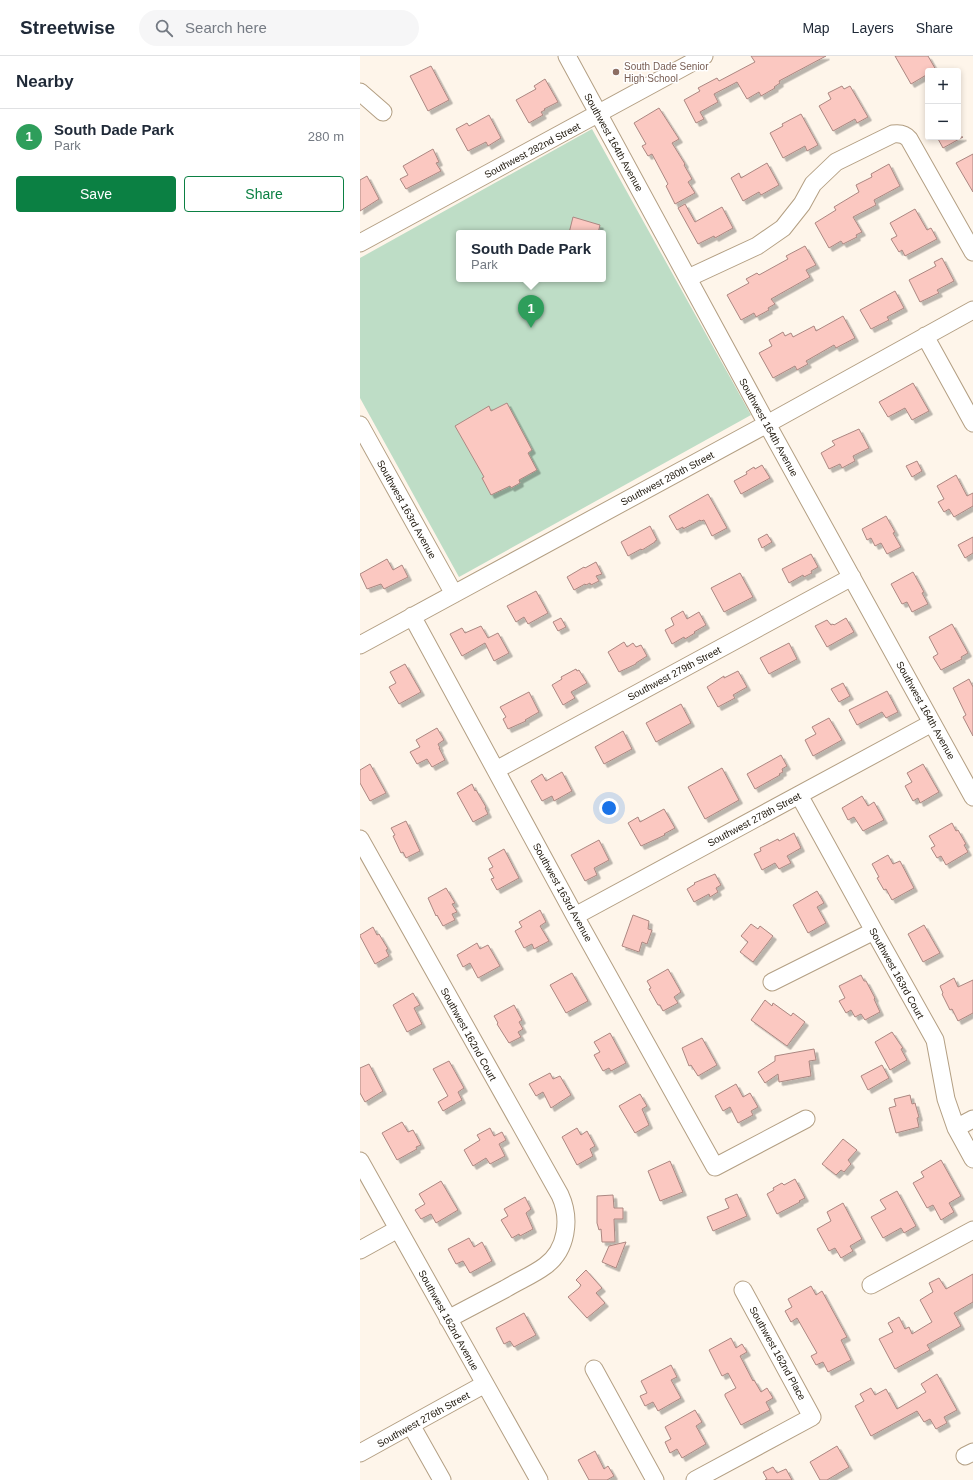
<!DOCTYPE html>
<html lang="en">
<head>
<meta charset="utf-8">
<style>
	body { margin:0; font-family:Helvetica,sans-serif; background:#f6f6f7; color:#1f2937 }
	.controls { position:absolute; right:12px; top:12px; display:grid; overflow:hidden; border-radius:4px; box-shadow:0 2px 6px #0003 }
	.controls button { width:36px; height:36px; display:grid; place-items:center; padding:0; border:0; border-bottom:1px solid #e0e1e3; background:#fff; color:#1f2937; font:20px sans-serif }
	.you { position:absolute; left:249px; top:752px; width:14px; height:14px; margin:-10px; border:3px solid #fff; border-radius:50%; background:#1a73e8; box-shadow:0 0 0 6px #1a73e833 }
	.badge { display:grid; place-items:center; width:26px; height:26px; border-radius:50%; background:#0b8043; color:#fff; font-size:13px; font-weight:700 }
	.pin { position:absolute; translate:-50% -33px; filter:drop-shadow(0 1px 2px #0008) }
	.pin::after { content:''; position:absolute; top:21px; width:14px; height:12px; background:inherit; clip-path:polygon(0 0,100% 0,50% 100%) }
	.popup { position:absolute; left:96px; top:174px; width:150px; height:52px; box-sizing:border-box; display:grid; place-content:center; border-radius:4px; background:#fff; filter:drop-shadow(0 1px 3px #0005); font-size:13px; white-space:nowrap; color:#747a83 }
	.popup b { font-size:15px; color:#1f2937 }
	.popup::after { content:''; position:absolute; left:50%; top:100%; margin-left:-8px; border:8px solid transparent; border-top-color:#fff }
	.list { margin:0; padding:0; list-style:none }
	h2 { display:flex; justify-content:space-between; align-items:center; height:52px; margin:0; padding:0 16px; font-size:17px }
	h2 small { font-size:13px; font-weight:400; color:#747a83 }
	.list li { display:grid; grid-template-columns:26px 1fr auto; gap:12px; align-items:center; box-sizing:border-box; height:56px; padding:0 16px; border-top:1px solid #e0e1e3 }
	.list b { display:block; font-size:15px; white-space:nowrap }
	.list p { margin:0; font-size:13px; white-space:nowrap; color:#747a83 }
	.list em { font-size:13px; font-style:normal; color:#747a83 }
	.actions { display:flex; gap:8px; padding:12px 16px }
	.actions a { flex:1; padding:9px 0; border:1px solid #0b8043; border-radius:4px; text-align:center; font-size:14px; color:#0b8043 }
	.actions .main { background:#0b8043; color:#fff }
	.icon { flex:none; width:22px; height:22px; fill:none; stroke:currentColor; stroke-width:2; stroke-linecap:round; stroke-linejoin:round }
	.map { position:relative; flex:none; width:613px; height:1424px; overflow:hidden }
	header { display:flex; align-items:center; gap:24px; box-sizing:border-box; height:56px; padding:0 20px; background:#fff; border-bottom:1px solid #e0e1e3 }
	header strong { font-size:19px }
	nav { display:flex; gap:22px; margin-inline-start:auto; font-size:14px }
	.search { width:280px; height:36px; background:#f6f6f7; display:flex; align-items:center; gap:10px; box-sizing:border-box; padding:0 14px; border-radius:22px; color:#747a83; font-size:15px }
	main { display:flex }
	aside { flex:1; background:#fff }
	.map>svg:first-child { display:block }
</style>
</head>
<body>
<header>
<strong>Streetwise</strong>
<div class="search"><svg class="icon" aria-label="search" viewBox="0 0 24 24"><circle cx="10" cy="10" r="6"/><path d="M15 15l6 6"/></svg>Search here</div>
<nav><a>Map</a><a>Layers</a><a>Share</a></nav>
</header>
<main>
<aside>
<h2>Nearby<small></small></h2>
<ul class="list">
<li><span class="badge" style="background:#2e9e5b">1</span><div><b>South Dade Park</b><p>Park</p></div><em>280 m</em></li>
</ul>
<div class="actions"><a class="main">Save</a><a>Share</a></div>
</aside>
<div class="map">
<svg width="613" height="1424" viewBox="0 0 613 1424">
	<defs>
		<filter id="shadow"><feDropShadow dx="3.5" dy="3.5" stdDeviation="0" flood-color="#0004"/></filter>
	</defs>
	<rect width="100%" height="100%" fill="#fef5ea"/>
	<!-- green -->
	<path fill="#beddc6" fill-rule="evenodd" d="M232,73L391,359L99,521L0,342V202ZM99,177H243V223H99Z"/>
	<!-- building -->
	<path fill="#fbc8c1" stroke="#ab8781" filter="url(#shadow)" d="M391,0H466L419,25L420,27L414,31L415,32L401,40L399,36L387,43L377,26L354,38L358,46L340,56L344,63L336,67L324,44L340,35L338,32L357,22L359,25L395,6Z
		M535,0H568L576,14L568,15V18L551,28Z
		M71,10L89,44L68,55L50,20Z
		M185,23L198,46L184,53L185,54L181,56L183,59L169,67L156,44L176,33L174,30Z
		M482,30L484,33L490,30L508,61L497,67L495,63L473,75L459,50L471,43L468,37Z
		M299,52L319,83L312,87L325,108L324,109L332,123L328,126L335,137L315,148L306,130L308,128L292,98L288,100L282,90L286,88L274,67Z
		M441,58L458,89L447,95L445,90L423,102L410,77L423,70L422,68Z
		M129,59L141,82L128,90L126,86L108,95L96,73L107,67L109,70Z
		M577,81H603L583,92Z
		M73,93L79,106L76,107L81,115L46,133L40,123L48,119L43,110Z
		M613,98V136L596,107Z
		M407,107L419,129L401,139L399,136L383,145L371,122L379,117L381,122Z
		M529,108L540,130L514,144L516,149L493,161L502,176L496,179L497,181L483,188L481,185L469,192L455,167L476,154L474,151L499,136L496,129L512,121L511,118Z
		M7,120L19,143L0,155V124Z
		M325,148L335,166L362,151L373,172L355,182L354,180L338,188L318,152Z
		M555,153L567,174L571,172L577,183L545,200L542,194L539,196L531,183L537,180L530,167Z
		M213,161L240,169L238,177H209Z
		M445,190L456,209L446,214L450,221L411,243L415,248L408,252L409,254L396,261L394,257L381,264L367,239L389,227L386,223L397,217L399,219L428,203L426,200Z
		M582,202L594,225L577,234L579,237L560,246L549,224L576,210L574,206Z
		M535,235L544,252L527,261L529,264L511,273L500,254Z
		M483,260L495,282L476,292L474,289L446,305L448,308L437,314L435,310L413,322L399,297L412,290L409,284L423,276L425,280L431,277L433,281L454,270L456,275Z
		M553,327L569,355L552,364L545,352L528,361L519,346Z
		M147,347L172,394L168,397L177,414L159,424L160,427L151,432L150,430L131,439L122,422L124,421L95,370L129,350L131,355Z
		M499,373L509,392L493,400L495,405L482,412L480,408L469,413L461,397L475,389L472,385Z
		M557,405L562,415L552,421L546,410Z
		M402,409L410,422L381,438L374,425L387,418L386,416L394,411L395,413Z
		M596,419L607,440L613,437V450L594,461L589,453L584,456L578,446L584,443L577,430Z
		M348,438L367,472L352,480L344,464L341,465L340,464L323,473V471L317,474L309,460Z
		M526,460L535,476L533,477L541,491L527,498L521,487L515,490L511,482L507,484L502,473Z
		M290,470L297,484L295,485V486L282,494L281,493L268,500L261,486Z
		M407,478L412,486L402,492L398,483Z
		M613,481V497L605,502L598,489Z
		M451,498L458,511L451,515L452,517L444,521L443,519L429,527L422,513Z
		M27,503L33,514L42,509L48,521L24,533L21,528L7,533L0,518Z
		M236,506L242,518L236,520L239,525L231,529L230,527L226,529L225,528L214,534L207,521L224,511L225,512Z
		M553,516L564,536L562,537L568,548L552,556L547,546L542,548L531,528Z
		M380,517L393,541L364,556L351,532Z
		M176,535L188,557L168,568L164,561L156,566L147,550Z
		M323,555L327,563L339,556L346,569L334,576L335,577L325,583L324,581L312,588L305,574L314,569L311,562Z
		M201,562L206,571L198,575L193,566Z
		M486,562L494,576L467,591L455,570L467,564L471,569L473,568L474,569Z
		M592,568L608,597L601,601L602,603L581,614L573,601L578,598L569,581Z
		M121,570L128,582L138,577L149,597L134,605L125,587L102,600L90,578L102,572L105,577Z
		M264,586L267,591L273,587L276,591L281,589L287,600L276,607V608L259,616L248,596Z
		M429,587L437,603L409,618L400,602Z
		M45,608L61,636L39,648L29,631L36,627L30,616Z
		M216,613L217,615L219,614L227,627L211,636L215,642L203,649L192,629L202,623L201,621Z
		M378,615L387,631L373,639L375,642L358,651L347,631L364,620V622Z
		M609,623L613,631V680L603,661L606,659L593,632Z
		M483,627L490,640L479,646L471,633Z
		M527,635L538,656L526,662L522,656L497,669L489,654Z
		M169,636L179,656L165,664L166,665L148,673L143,663L146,661L140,651Z
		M321,648L331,667L296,686L286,667Z
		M469,662L482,684L453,700L445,684L456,678L452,671Z
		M77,672L84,684L78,688L80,692H79L85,704L72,711L67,703L57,708L50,696L60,691L56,684Z
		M263,675L272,693L244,708L235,691Z
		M421,699L427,710L422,713L423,716L419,718L420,719L395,733L387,718Z
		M10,708L26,737L10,745L0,727V714Z
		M563,708L579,736L560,747L558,742L553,745L545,730L552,726L547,717Z
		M362,712L379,744L345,763L328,731Z
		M202,716L212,735L194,745L192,740L182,745L171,725L182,718L186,725Z
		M112,728L115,735L116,734L126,751L125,752L128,758L113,766L97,737Z
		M502,740L508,750L514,746L524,764L503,775L494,761L488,764L482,752Z
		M304,753L315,772L304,778L305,779L281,790L268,767L278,761L280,766Z
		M46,765L60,795L46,802L43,796L41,797L33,780L35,779L31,772Z
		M592,767L596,775L598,774L606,788L604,789L608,796L586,809L581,800L577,802L571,792L575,790L569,780Z
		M434,777L441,792L427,800L431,807L419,813L415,807L402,814L394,798L401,795L400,792L418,783L419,785Z
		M239,784L249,804L234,812L237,819L225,825L211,799Z
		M144,793L159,822L137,834L131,823L134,822L129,813L133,811L128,802Z
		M528,799L533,808L540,805L554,832L532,844L526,833L524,834L517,822L519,821L512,808Z
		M355,818L361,829L356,832L358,836L350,841L349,838L334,846L327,833L335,828L334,827Z
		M86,832L95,847L92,848L97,856L92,858L95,864L83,870L77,859L76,860L68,842Z
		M457,835L464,847L457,851L466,867L448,877L433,849Z
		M180,854L186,866L180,870L189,885L174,893L172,888L164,892L155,875L162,871L159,866Z
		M273,859L289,865L288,873L292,874L287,888L282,886L279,896L262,890Z
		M391,868L398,873L400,870L413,880L393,906L380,896L388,886L381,880Z
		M564,869L580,897L563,906L548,878Z
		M13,871L17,879L19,878L28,893L26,894L29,900L15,908L0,880V879Z
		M117,887L120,893L128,889L140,910L118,922L110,907L103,911L97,899Z
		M308,913L321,936L314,941L318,947L303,955L300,949H298L289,933L291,932L287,925Z
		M212,917L228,945L206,957L190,929Z
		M501,919L504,925H506L515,942L514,943L520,956L505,964L501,958L495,961L491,954L486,957L479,945L485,942L479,930Z
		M594,922L598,931L613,924V957L598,965L592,953L590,954L582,938L583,937L580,930Z
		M53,937L60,949L54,952L62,968L47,976L33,949Z
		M405,944L412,950L413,947L431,960L433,957L445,966L427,990L391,964Z
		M154,949L162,964L159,966L163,973L158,976L161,981L149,987L137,968L138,967L134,960Z
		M532,976L540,988L543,992L541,993L547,1004L530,1014L515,986Z
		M250,977L266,1007L251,1015L249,1012L243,1015L234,999L240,996L234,986Z
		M342,982L357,1009L338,1020L331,1009L329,1010L322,992Z
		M454,993L456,1004L449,1005L451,1020L419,1026L418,1018L405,1027L398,1016L415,1005V1000Z
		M89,1005L104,1032L98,1036L102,1044L83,1055L78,1046L88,1040L73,1013Z
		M9,1008L23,1035L5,1046L0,1037V1012Z
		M522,1009L529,1022L508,1034L501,1020Z
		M190,1017L193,1023L200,1020L211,1039L191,1052L183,1036L176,1040L169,1028Z
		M376,1028L383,1041L390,1037L398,1051L391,1055L393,1059L378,1067L370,1051L363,1055L355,1040Z
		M280,1038L287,1050L282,1053L289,1069L275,1077L259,1050Z
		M550,1039L552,1048L555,1047L559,1061L557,1062L559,1071L536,1077L529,1052L536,1050L534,1043Z
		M42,1066L48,1076L53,1074L61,1089L56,1091L57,1093L37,1104L22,1077Z
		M130,1072L134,1080L142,1076L146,1084L139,1088L145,1100L130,1108L126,1102L113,1110L104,1094L120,1084L117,1079Z
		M217,1072L221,1079L227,1075L235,1090L230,1093L233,1100L217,1109L202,1081Z
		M483,1083L497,1094L488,1104L491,1108L484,1116L481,1114L476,1119L462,1108Z
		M581,1104L601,1140L589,1147L594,1156L581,1164L573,1149L567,1152L553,1127L564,1121L561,1116Z
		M310,1105L323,1136L300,1145L288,1115Z
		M435,1123L445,1142L439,1145L440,1146L417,1158L407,1138L414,1134L413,1132L422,1127L424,1129Z
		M81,1125L98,1154L76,1167L71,1158L61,1163L55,1154L65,1148L59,1138Z
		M537,1135L556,1170L544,1177L541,1172L523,1182L511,1161L526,1153L520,1144Z
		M377,1138L387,1160L353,1175L347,1161L369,1152L365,1143Z
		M253,1139L254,1152H263V1163H254L255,1186H242L241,1173L239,1174L237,1167V1140Z
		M165,1141L171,1153L166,1157L173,1173L160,1180L159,1178L152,1182L141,1164L148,1160L144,1153Z
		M483,1147L502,1183L490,1190L493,1195L481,1202L475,1192L469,1195L457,1173L471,1165L467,1156Z
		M109,1182L114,1191L122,1186L132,1205L110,1217L103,1205L96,1208L88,1193Z
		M266,1186L256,1212L242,1206L249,1190Z
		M226,1214L242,1232L236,1237L245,1247L227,1262L208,1241L219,1232L221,1229L216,1224Z
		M613,1218V1246L594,1257L601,1270L567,1289L570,1294L535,1313L519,1283L533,1276L528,1267L539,1261L545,1273L549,1271L552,1278L572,1266L560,1244L573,1236L569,1227L579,1222L586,1233Z
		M451,1230L456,1239L462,1235L487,1281L481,1284L491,1304L468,1316L463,1306L456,1309L451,1300L457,1297L437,1262L431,1266L425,1255L432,1251L428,1243Z
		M164,1257L176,1279L154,1291L150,1285L144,1288L136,1272Z
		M371,1282L376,1292L382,1288L387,1296L380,1300L393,1325L394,1324L401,1336L407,1332L413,1342L406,1346L410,1354L381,1369L365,1340V1338L376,1332L368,1317L362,1320L349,1294Z
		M311,1309L317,1321L311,1324L321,1342L298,1355L293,1346L285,1350L280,1340L287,1337L281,1325Z
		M577,1318L597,1354L584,1361L587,1367L576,1373L570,1363L564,1366L557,1355L511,1380L495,1350L504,1345L500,1338L511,1332L515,1339L526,1333L537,1353L566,1336L561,1328Z
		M335,1354L342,1366L336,1370L346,1388L322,1402L317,1393L310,1397L305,1386L311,1383L305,1371Z
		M477,1390L489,1411L467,1424H460L450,1406Z
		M235,1395L244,1413L248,1410L254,1420L247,1424H229L218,1404Z
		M413,1411L417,1417L426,1413L432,1424H405L407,1423L403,1416Z"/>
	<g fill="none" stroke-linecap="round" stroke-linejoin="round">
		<defs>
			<path id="minor" d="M207,0L407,368L613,741
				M0,36L23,56
				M0,187L344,0
				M328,222L397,190L423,172L442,148L453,128L476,106L533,78C540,77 545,78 549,83L613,196
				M565,280L613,367
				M0,369L94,538
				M52,560L215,860L355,1111L446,1063
				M0,589L407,368L613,254
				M136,714L492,521
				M439,739L514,875L575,984L586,1043L596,1072L613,1103
				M0,783L200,1139C211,1163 207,1194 185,1210C173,1219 158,1225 145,1233C126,1243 107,1253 88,1263
				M215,860L572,667
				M412,926L514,875
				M596,1072L613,1063
				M0,1105L179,1424
				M0,1194L38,1173
				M511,1229L613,1174
				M234,1313L295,1424
				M51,1369L82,1424
				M0,1397L125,1328
				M605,1400L613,1396
				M335,1424L452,1361L383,1234"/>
		</defs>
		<!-- minor casing -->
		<use href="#minor" stroke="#b39f83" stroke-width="19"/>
		<!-- minor -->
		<use href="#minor" stroke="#fff" stroke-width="17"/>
	</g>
	<!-- markers -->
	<circle fill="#8d6e63" stroke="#fff" stroke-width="1.5" cx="256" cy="16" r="4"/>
	<g text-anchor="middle" stroke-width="3" stroke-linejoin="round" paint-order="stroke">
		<!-- education labels -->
		<g font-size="10" fill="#785e54" stroke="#fff" text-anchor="start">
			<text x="264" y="14">South Dade Senior<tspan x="264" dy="12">High School</tspan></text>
		</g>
		<!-- street labels -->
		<g font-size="10" fill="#1f180d" stroke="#fff">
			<text transform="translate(254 86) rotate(61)" y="4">Southwest 164th Avenue</text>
			<text transform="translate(172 94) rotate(-28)" y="4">Southwest 282nd Street</text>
			<text transform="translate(409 371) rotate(61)" y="4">Southwest 164th Avenue</text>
			<text transform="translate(307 422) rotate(-28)" y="4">Southwest 280th Street</text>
			<text transform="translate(47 453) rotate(61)" y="4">Southwest 163rd Avenue</text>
			<text transform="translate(314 617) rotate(-28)" y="4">Southwest 279th Street</text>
			<text transform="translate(566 654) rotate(61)" y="4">Southwest 164th Avenue</text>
			<text transform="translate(394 763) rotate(-28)" y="4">Southwest 278th Street</text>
			<text transform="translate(203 836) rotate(61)" y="4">Southwest 163rd Avenue</text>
			<text transform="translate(537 917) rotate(61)" y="4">Southwest 163rd Court</text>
			<text transform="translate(109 978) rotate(61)" y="4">Southwest 162nd Court</text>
			<text transform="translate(89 1264) rotate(61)" y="4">Southwest 162nd Avenue</text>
			<text transform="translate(418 1297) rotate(61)" y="4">Southwest 162nd Place</text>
			<text transform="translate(63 1363) rotate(-29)" y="4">Southwest 276th Street</text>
		</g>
	</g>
</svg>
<div class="controls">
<button>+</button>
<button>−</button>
</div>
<div class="you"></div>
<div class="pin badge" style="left:171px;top:272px;background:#2e9e5b">1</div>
<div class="popup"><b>South Dade Park</b>Park</div>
</div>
</main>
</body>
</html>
